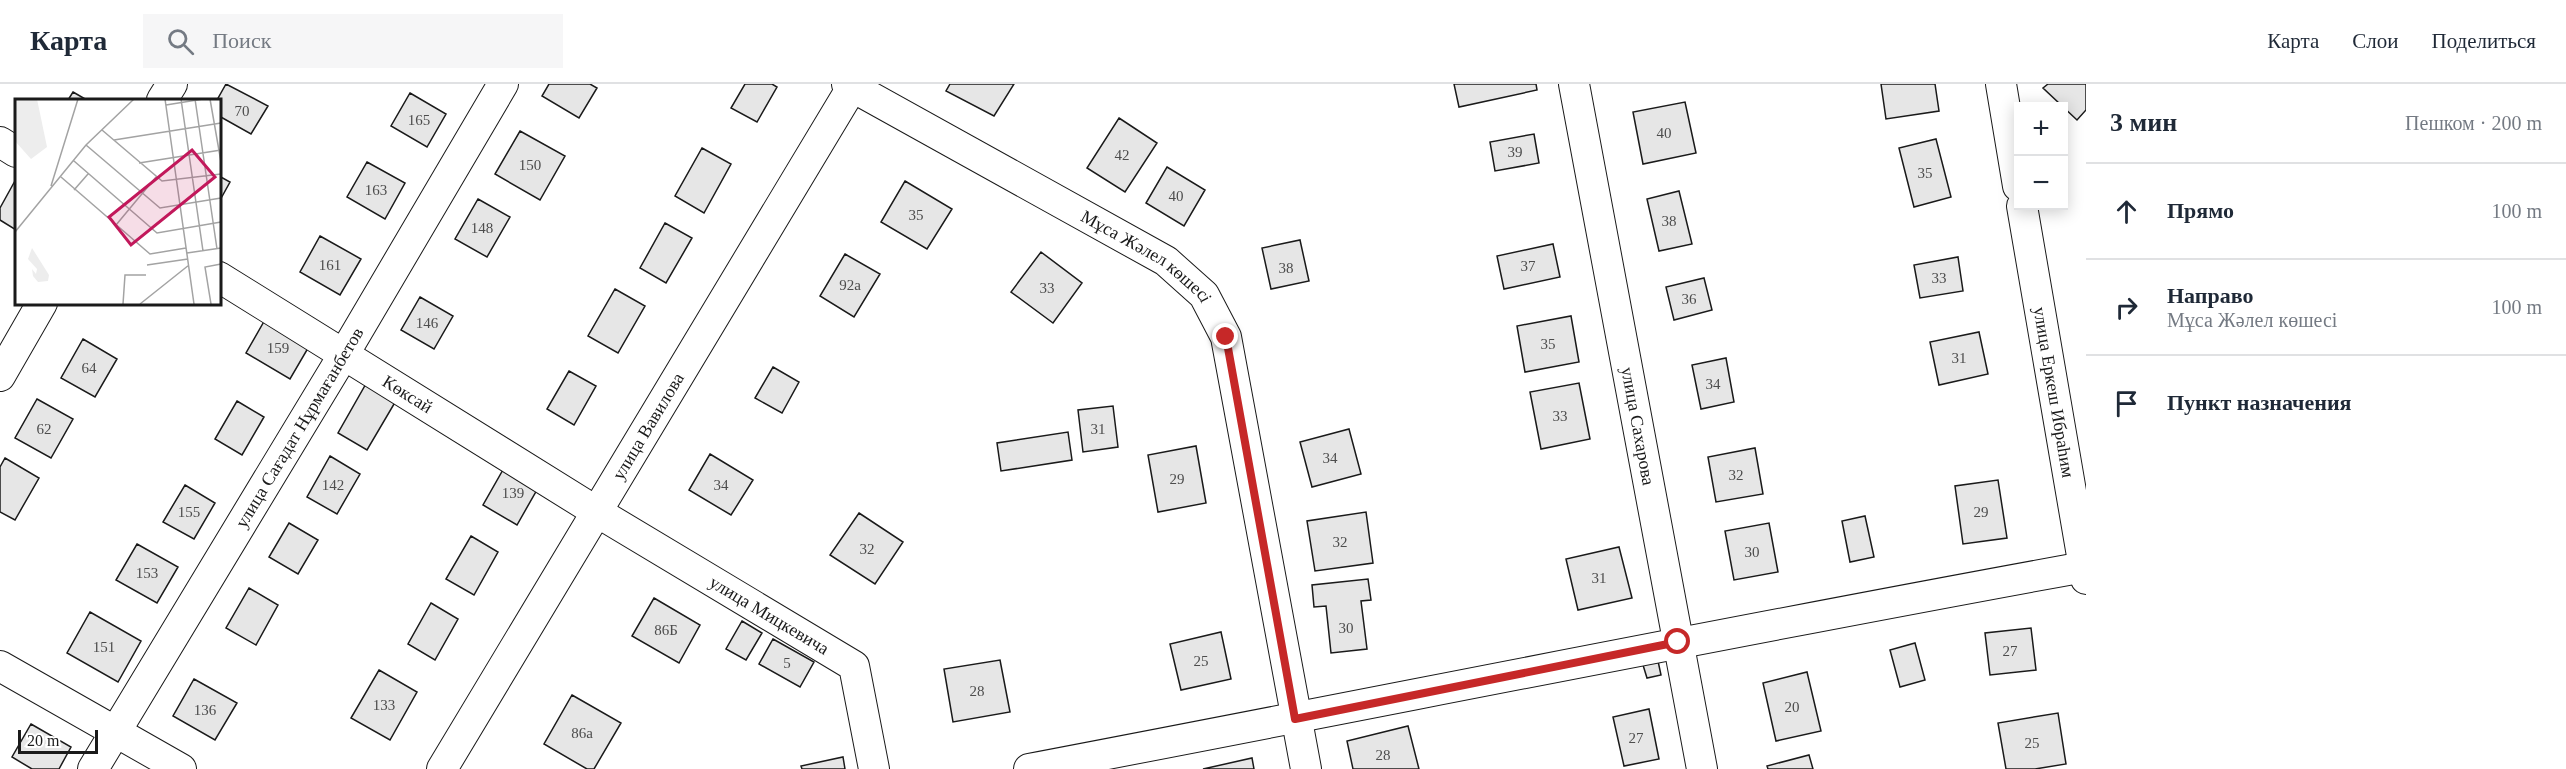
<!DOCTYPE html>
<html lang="ru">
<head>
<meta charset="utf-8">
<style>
	body { margin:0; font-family:Georgia,serif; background:#f6f6f7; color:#1f2937 }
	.controls { position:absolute; right:18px; top:18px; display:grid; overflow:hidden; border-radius:0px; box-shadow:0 3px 15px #0003 }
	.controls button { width:54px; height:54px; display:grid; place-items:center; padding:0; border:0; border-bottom:2px solid #e0e1e3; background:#fff; color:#1f2937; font:30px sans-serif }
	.scale { position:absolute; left:18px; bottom:15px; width:80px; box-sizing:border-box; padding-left:6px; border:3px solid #1a1a1a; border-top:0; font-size:16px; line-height:21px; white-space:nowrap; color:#1a1a1a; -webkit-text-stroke:4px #fff; paint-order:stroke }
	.stop { position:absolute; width:18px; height:18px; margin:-14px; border:4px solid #c62828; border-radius:50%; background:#fff }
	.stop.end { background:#c62828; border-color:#fff; box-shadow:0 2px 6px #0008 }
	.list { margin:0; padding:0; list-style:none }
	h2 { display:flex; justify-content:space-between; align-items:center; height:78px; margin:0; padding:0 24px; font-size:26px }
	h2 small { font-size:20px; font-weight:400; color:#747a83 }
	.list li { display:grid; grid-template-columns:39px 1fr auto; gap:18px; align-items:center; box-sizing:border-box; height:96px; padding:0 24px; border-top:2px solid #e0e1e3 }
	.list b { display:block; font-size:22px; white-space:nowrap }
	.list p { margin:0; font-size:20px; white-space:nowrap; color:#747a83 }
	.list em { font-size:20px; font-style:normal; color:#747a83 }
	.icon { flex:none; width:33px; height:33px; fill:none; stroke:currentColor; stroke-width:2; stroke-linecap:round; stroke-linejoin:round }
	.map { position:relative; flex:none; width:2086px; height:685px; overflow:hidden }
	header { display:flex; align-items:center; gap:36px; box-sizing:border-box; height:84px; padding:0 30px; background:#fff; border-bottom:2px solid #e0e1e3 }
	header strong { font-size:28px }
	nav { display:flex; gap:33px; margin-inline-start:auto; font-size:21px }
	.search { width:420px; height:54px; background:#f6f6f7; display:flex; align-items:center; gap:15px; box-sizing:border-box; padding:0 21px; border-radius:0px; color:#747a83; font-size:22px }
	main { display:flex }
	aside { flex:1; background:#fff }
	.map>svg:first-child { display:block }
</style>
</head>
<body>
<header>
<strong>Карта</strong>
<div class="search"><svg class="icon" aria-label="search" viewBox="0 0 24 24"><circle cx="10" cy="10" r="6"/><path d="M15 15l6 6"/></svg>Поиск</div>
<nav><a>Карта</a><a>Слои</a><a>Поделиться</a></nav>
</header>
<main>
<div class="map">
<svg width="2086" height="685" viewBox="0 0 2086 685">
	<rect width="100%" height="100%" fill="#fff"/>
	<!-- building -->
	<path fill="#e6e6e6" stroke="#1a1a1a" stroke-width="1.5" d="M226,0L268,22L251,50L219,32V16H217Z
		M549,0H590L597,4L579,34L542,12Z
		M745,0H772L777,3L757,38L731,24Z
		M950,0H1014L994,32L946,7Z
		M1454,0H1536L1537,6L1459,23Z
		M1881,0H1935L1939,27L1886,35Z
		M2048,0H2086V26L2077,36L2043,4Z
		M73,8L87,16H68Z
		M410,9L446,30L427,63L391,42Z
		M1685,18L1696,69L1643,80L1633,28Z
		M1119,34L1157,59L1125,108L1087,84Z
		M520,47L565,72L540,116L495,90Z
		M1534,50L1539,79L1495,87L1490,58Z
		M1936,55L1951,113L1914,123L1899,64Z
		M702,64L731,80L704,129L675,112Z
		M367,78L405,99L385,135L347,113Z
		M1167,83L1205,106L1184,142L1146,119Z
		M219,92L230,98L219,118Z
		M16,95V146L0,136V124Z
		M905,97L952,125L927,165L881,138Z
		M1679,107L1692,160L1659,167L1647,115Z
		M478,115L510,133L487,173L455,155Z
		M665,139L692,154L666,199L640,184Z
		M320,152L361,175L340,211L300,188Z
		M1300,156L1309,197L1271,205L1262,164Z
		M1553,160L1560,193L1504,205L1497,172Z
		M1041,168L1082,199L1053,239L1011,208Z
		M845,170L880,190L854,233L820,212Z
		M1958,173L1963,207L1920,214L1914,181Z
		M1704,194L1712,226L1674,236L1666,203Z
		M615,205L645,222L618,269L588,252Z
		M420,213L453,232L434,265L401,246Z
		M1571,232L1579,278L1525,288L1517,242Z
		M266,234L311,259L290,295L246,269Z
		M1979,248L1988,290L1939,301L1930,258Z
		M83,255L117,275L95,313L61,294Z
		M1726,274L1734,318L1701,325L1692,281Z
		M773,283L799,298L782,329L755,314Z
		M569,287L596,302L574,341L547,325Z
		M367,298L397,315L367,366L338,349Z
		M1579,299L1590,355L1541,365L1530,308Z
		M37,315L73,335L51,374L15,354Z
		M237,317L264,333L242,371L215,355Z
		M1113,322L1118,363L1083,368L1078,326Z
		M1349,345L1361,390L1312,403L1300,358Z
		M1068,348L1072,376L1001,387L997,359Z
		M1196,362L1206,419L1158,428L1148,371Z
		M1755,364L1763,410L1716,418L1708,373Z
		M710,370L753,396L731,431L689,406Z
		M330,372L360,390L337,430L307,413Z
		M5,374L39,394L15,436L0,428V383Z
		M508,377L542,397L517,441L483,421Z
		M1998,396L2007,454L1963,460L1955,402Z
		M185,401L215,419L194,455L163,438Z
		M1366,428L1373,479L1315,487L1307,437Z
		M859,429L903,458L875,500L830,471Z
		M1865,432L1874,473L1850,478L1842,437Z
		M289,439L318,456L298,490L269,473Z
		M1769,439L1778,488L1734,496L1725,447Z
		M471,452L498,468L474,511L446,495Z
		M137,460L178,483L157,519L116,496Z
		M1619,463L1632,514L1578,526L1566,475Z
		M1368,495L1371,516L1361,517L1367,565L1331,569L1326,522L1314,523L1312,501Z
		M249,504L278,521L256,561L226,544Z
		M654,514L700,541L679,579L632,552Z
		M431,519L458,535L435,576L408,560Z
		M90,528L141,557L118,598L67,569Z
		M742,537L762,549L746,576L726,565Z
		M2031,544L2036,586L1990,591L1985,549Z
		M1221,548L1231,595L1181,606L1170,560Z
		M773,555L814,578L800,603L759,580Z
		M1915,559L1925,596L1900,603L1890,566Z
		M1000,576L1010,628L953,638L944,585Z
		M1658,577L1661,591L1647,594L1643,581Z
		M379,586L417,608L390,656L351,634Z
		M1807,588L1821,647L1776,657L1763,599Z
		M194,595L237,619L215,656L173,632Z
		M572,611L621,639L594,685H587L544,660Z
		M1649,625L1659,675L1624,682L1613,633Z
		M2058,629L2066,680L2035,685H2006L1998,639Z
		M31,640L71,663L59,685H32L12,673Z
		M1408,642L1419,685H1353L1347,657Z
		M1809,671L1813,685H1768L1767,682Z
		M843,673L845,685H802L801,682Z
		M1252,674L1254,685H1203Z"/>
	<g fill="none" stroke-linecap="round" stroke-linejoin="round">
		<defs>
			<g id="minor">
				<path id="s1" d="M847,0L1166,177L1204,211L1226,253L1306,685"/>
				<path id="s2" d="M1574,0L1702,685"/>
				<path d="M2001,0L2018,102"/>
				<path d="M162,16L172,0"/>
				<path d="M0,58L16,68"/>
				<path id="s3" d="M2022,122L2086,495"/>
				<path id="s4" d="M219,193L597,428L854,582L874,685"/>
				<path d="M0,292L42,219"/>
				<path d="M0,582L181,685"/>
				<path id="s5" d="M93,685L344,270L503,0"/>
				<path id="s6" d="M442,685L854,0"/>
				<path d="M1029,685C1381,618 1731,547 2084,483"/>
			</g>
		</defs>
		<!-- minor casing -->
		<use href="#minor" stroke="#1a1a1a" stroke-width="32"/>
		<!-- minor -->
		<use href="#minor" stroke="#fff" stroke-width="30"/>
	</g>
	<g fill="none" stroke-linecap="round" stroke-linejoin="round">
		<!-- route -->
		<path stroke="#c62828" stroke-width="8" d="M1226,253L1295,635L1678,558"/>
	</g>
	<g text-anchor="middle" stroke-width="4.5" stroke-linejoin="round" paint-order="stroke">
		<!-- number labels -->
		<g font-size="15" fill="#4d4d4d">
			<text x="242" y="32">70</text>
			<text x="419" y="41">165</text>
			<text x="1664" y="54">40</text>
			<text x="1515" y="73">39</text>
			<text x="1122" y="76">42</text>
			<text x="530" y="86">150</text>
			<text x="1925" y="94">35</text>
			<text x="376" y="111">163</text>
			<text x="1176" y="117">40</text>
			<text x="916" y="136">35</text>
			<text x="1669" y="142">38</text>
			<text x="482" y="149">148</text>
			<text x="330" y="186">161</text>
			<text x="1528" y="187">37</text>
			<text x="1286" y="189">38</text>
			<text x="1939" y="199">33</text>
			<text x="850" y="206">92а</text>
			<text x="1047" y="209">33</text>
			<text x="1689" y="220">36</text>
			<text x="427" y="244">146</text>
			<text x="1548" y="265">35</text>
			<text x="278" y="269">159</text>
			<text x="1959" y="279">31</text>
			<text x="89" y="289">64</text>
			<text x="1713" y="305">34</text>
			<text x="1560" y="337">33</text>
			<text x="44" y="350">62</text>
			<text x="1098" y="350">31</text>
			<text x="1330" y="379">34</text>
			<text x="1736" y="396">32</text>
			<text x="1177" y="400">29</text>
			<text x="333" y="406">142</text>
			<text x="721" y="406">34</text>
			<text x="513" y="414">139</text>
			<text x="189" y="433">155</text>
			<text x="1981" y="433">29</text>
			<text x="1340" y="463">32</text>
			<text x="867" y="470">32</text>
			<text x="1752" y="473">30</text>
			<text x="147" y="494">153</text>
			<text x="1599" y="499">31</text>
			<text x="1346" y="549">30</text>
			<text x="666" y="551">86Б</text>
			<text x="104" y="568">151</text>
			<text x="2010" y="572">27</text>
			<text x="1201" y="582">25</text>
			<text x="787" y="584">5</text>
			<text x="977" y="612">28</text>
			<text x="384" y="626">133</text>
			<text x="1792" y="628">20</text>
			<text x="205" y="631">136</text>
			<text x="582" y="654">86а</text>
			<text x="1636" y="659">27</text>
			<text x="2032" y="664">25</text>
			<text x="1383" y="676">28</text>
		</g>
		<!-- street labels -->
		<g font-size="18" fill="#1a1a1a" stroke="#fff">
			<text dy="6" stroke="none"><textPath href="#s1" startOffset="346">Мұса Жәлел көшесі</textPath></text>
			<text dy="6" stroke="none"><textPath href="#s3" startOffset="189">улица Еркеш Ибраһим</textPath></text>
			<text dy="6" stroke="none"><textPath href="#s4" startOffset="222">Көксай</textPath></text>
			<text dy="6" stroke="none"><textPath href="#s5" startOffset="399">улица Сағадат Нұрмағанбетов</textPath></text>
			<text dy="6" stroke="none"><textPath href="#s6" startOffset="400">улица Вавилова</textPath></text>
			<text dy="6" stroke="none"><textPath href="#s2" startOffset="348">улица Сахарова</textPath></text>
			<text dy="6" stroke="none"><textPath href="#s4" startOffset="646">улица Мицкевича</textPath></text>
		</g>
	</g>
	<!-- overview -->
	<g transform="translate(15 15)">
		<rect width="206" height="206" fill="#fff"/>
		<path d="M0,0H22L32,48L16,60L0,42ZM17,149L34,176L33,182L23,183L18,177L17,170L21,175L22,170L13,160Z" fill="#ededed"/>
		<path fill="none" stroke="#a3a3a3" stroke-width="1.5" d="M150,0L179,205M166,0L188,152M180,0L202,150M195,0L206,63M151,6L188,0M87,31L147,82L206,75M99,41L206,24M71,46L145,109L206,99M59,62L142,134L206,123M124,64L206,51M46,78L135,155L171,149M36,87L63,0M59,91L73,75M101,126L141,78M0,133L71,46L119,0M172,154L206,149M132,166L173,160M108,205L110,176H131M125,205L174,166M196,205L190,168L206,165"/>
		<path fill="#c2185b" fill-opacity="0.15" stroke="#c2185b" stroke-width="3" d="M177,51L200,78L116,146L94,118Z"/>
		<rect width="206" height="206" fill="none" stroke="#1a1a1a" stroke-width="3"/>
	</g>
</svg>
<div class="controls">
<button>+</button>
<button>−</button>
</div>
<div class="scale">20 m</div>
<div class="stop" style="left:1678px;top:558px"></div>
<div class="stop end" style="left:1226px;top:253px"></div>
</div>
<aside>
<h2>3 мин<small>Пешком · 200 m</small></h2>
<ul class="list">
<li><svg class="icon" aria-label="ahead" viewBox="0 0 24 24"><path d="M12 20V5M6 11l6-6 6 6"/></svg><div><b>Прямо</b></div><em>100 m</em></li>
<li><svg class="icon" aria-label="right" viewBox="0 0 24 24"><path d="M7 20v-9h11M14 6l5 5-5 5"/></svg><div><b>Направо</b><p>Мұса Жәлел көшесі</p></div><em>100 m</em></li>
<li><svg class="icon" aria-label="arrive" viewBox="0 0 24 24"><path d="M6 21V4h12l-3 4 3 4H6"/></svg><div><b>Пункт назначения</b></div></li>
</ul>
</aside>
</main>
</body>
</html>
